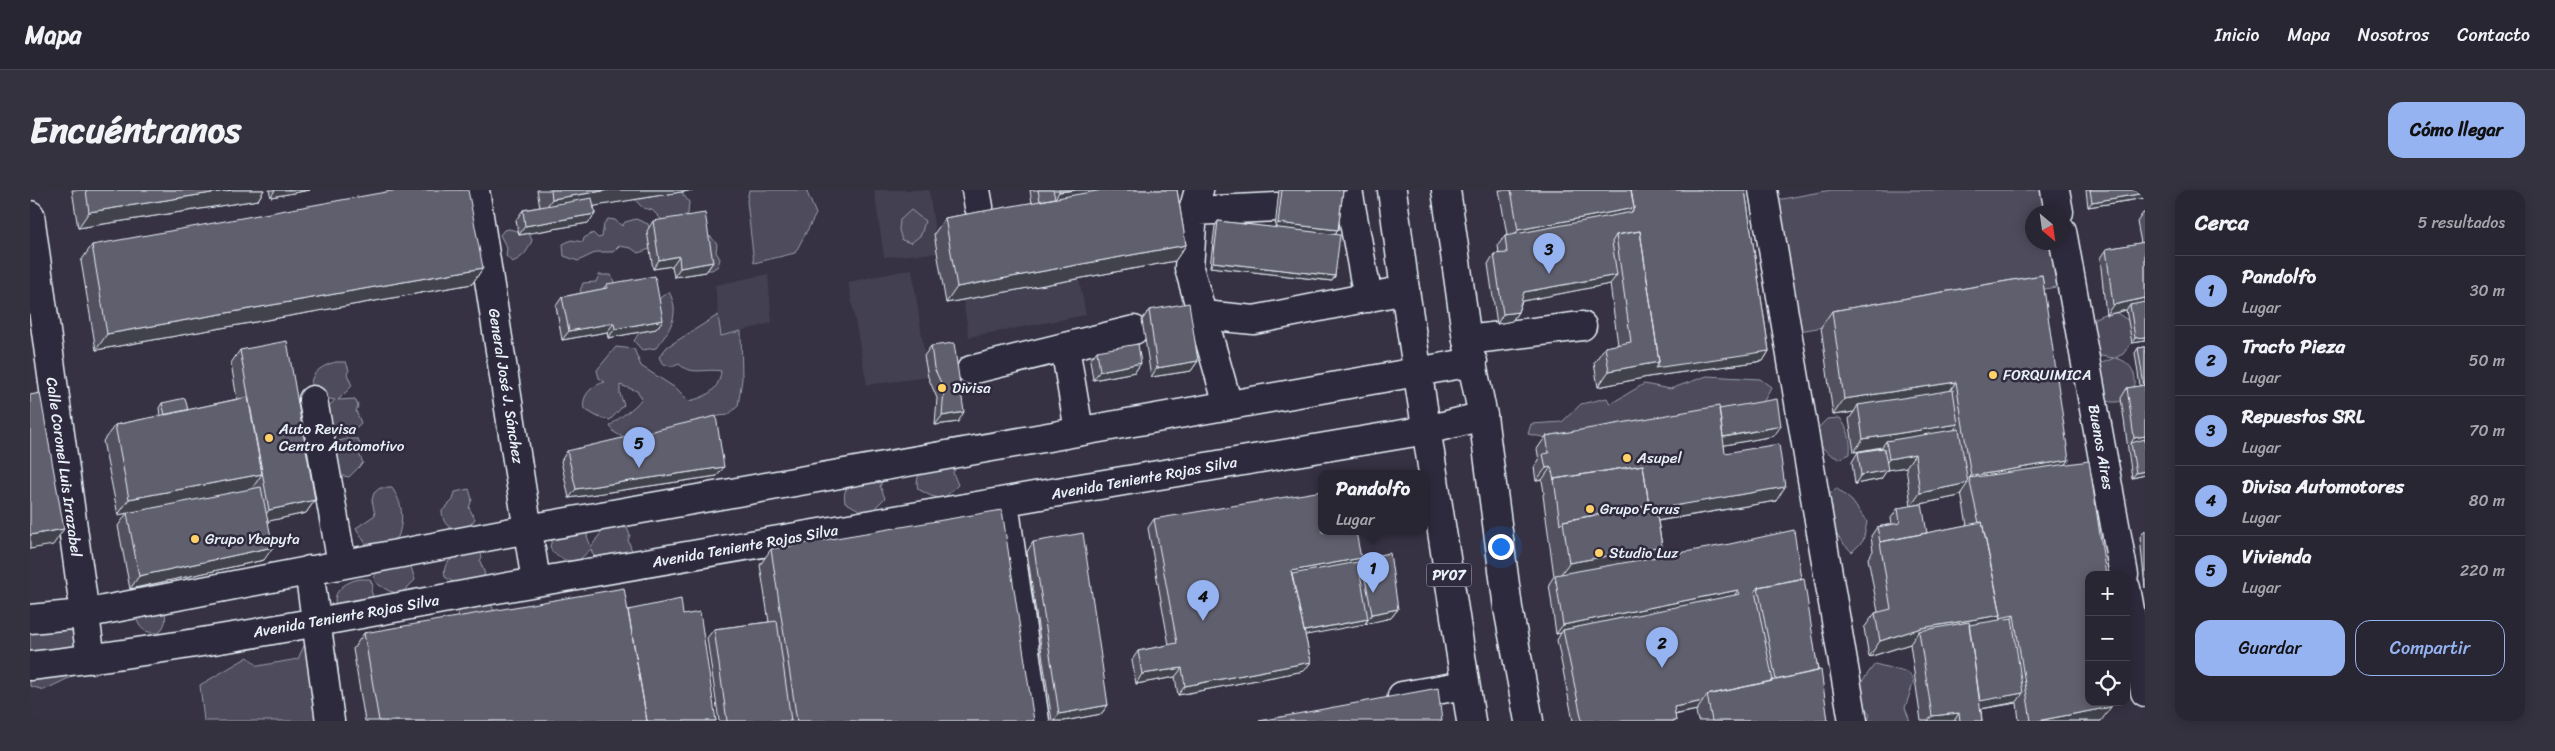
<!DOCTYPE html>
<html lang="es">
<head>
<meta charset="utf-8">
<style>
	body { margin:0; font-family:Sriracha,sans-serif; background:#34323f; color:#f1f3f6 }
	.controls { position:absolute; right:15px; bottom:15px; display:grid; overflow:hidden; border-radius:10px; box-shadow:0 2px 12px #0003 }
	.controls button { width:45px; height:45px; display:grid; place-items:center; padding:0; border:0; border-bottom:1px solid #44434e; background:#282633; color:#f1f3f6; font:25px sans-serif }
	.compass { position:absolute; left:1995px; top:15px; width:45px; height:45px; border-radius:50%; background:#282633; box-shadow:0 2px 12px #0003; rotate:151deg }
	.you { position:absolute; left:1470px; top:356px; width:18px; height:18px; margin:-12px; border:4px solid #fff; border-radius:50%; background:#1a73e8; box-shadow:0 0 0 8px #1a73e833 }
	.badge { display:grid; place-items:center; width:32px; height:32px; border-radius:50%; background:#95b2f1; color:#111; font-size:16px; font-weight:700 }
	.pin { position:absolute; translate:-50% -41px; filter:drop-shadow(0 1px 2px #0008) }
	.pin::after { content:''; position:absolute; top:26px; width:18px; height:15px; background:inherit; clip-path:polygon(0 0,100% 0,50% 100%) }
	.popup { position:absolute; left:1288px; top:280px; width:110px; height:65px; box-sizing:border-box; display:grid; place-content:center; border-radius:10px; background:#282633; filter:drop-shadow(0 1px 4px #0005); font-size:16px; white-space:nowrap; color:#a5a5ac }
	.popup b { font-size:19px; color:#f1f3f6 }
	.popup::after { content:''; position:absolute; left:50%; top:100%; margin-left:-10px; border:10px solid transparent; border-top-color:#282633 }
	.list { margin:0; padding:0; list-style:none }
	h2 { display:flex; justify-content:space-between; align-items:center; height:65px; margin:0; padding:0 20px; font-size:21px }
	h2 small { font-size:16px; font-weight:400; color:#a5a5ac }
	.list li { display:grid; grid-template-columns:32px 1fr auto; gap:15px; align-items:center; box-sizing:border-box; height:70px; padding:0 20px; border-top:1px solid #44434e }
	.list b { display:block; font-size:19px; white-space:nowrap }
	.list p { margin:0; font-size:16px; white-space:nowrap; color:#a5a5ac }
	.list em { font-size:16px; font-style:normal; color:#a5a5ac }
	.actions { display:flex; gap:10px; padding:15px 20px }
	.actions a { flex:1; padding:11px 0; border:1px solid #95b2f1; border-radius:15px; text-align:center; font-size:18px; color:#95b2f1 }
	.actions .main { background:#95b2f1; color:#111 }
	.icon { flex:none; width:28px; height:28px; fill:none; stroke:currentColor; stroke-width:2; stroke-linecap:round; stroke-linejoin:round }
	.map { position:relative; flex:none; width:2115px; height:531px; overflow:hidden; border-radius:15px }
	header { display:flex; align-items:center; gap:30px; box-sizing:border-box; height:70px; padding:0 25px; background:#282633; border-bottom:1px solid #44434e }
	header strong { font-size:24px }
	nav { display:flex; gap:28px; margin-inline-start:auto; font-size:18px }
	.intro { display:flex; align-items:center; justify-content:space-between; box-sizing:border-box; height:120px; padding:0 30px }
	h1 { margin:0; font-size:35px }
	.button { padding:12px 22px; border-radius:15px; background:#95b2f1; color:#111; font-size:18px; font-weight:700 }
	main { display:flex; gap:30px; padding:0 30px }
	aside { flex:1; background:#282633; border-radius:15px; box-shadow:0 2px 12px #0003 }
	.map>svg:first-child { display:block }
</style>
</head>
<body>
<header>
<strong>Mapa</strong>
<nav><a>Inicio</a><a>Mapa</a><a>Nosotros</a><a>Contacto</a></nav>
</header>
<div class="intro"><h1>Encuéntranos</h1><a class="button">Cómo llegar</a></div>
<main>
<div class="map">
<svg width="2115" height="531" viewBox="0 0 2115 531">
	<rect width="100%" height="100%" fill="#363244"/>
	<filter id="ink" filterUnits="userSpaceOnUse"><feTurbulence type="fractalNoise" baseFrequency=".02" numOctaves="2"/><feDisplacementMap in="SourceGraphic" scale="10" xChannelSelector="R" yChannelSelector="G"/><feConvolveMatrix kernelMatrix="1 2 1 2 8 2 1 2 1" color-interpolation-filters="sRGB"/></filter>
	<g filter="url(#ink)">
		<!-- built -->
		<path fill="#433f51" d="M844,0H899L908,63L854,67Z
			M882,79L898,187L837,195L818,92Z
			M738,84L742,133L691,146L685,95Z
			M1049,89L1056,125L939,147L933,110Z"/>
		<!-- green -->
		<path fill="#4d4b5c" stroke="#9a9eaa" d="M660,0L652,3L659,12L658,24L637,35L622,20L613,18L604,9Z
			M719,0H776L786,24L765,63L724,73L717,11Z
			M1801,0H2022L2025,22H2002V52L2028,53L2032,96L1764,142L1747,10Z
			M881,20L895,31L891,45L881,53L872,50L869,40L870,30Z
			M578,29L585,30L592,36L595,32L606,29L618,34L622,48L620,59L608,63L601,58L589,56L583,62H567L548,71L534,66L533,54L541,50L553,52L554,48L563,43L568,48L572,47L574,34Z
			M479,39L499,44L502,50C498,61 493,68 482,72L476,66L477,58L470,45L474,40Z
			M673,45L681,47L687,54L686,62L690,69L688,76L682,80H675Z
			M569,85H581L584,92L580,98L554,108L550,101L553,93L566,92Z
			M639,102C651,124 640,140 626,158L612,160L604,151L631,107Z
			M2079,122L2087,123L2099,131L2102,152L2093,164L2085,168C2115,173 2111,220 2076,211L2066,179L2070,174L2084,168L2071,166L2065,161L2061,134L2065,128Z
			M688,125L691,146L711,141L712,189L708,216L698,225L688,226L680,236L619,242L614,239L592,247L584,242L580,236C591,225 603,221 612,208L607,201L590,195V204L594,215L580,230L568,227L554,219C551,205 563,195 575,192L569,188L567,180L586,157L604,159L611,176L647,199L659,211C677,207 689,200 691,181C675,178 662,186 649,174C642,178 639,176 632,173L629,167L637,157Z
			M306,172H316L319,180L317,184L322,196L308,210L325,209L328,216L326,221L331,233L316,247C300,243 297,238 292,223L305,210L295,208L282,200C277,184 293,175 306,172Z
			M1677,186L1730,189L1741,197L1730,219L1517,248L1498,244L1501,234L1532,232L1551,214L1577,208L1580,214L1614,194L1640,199Z
			M1810,228C1819,241 1821,248 1820,264L1809,269C1795,262 1788,256 1785,241L1797,229Z
			M317,249H328L331,257L328,261L333,273L319,287L307,285L304,252Z
			M923,271L925,279L923,283L928,295L913,309L901,306L888,299C882,277 907,275 923,271Z
			M850,284L852,292L850,296L855,308L841,322L829,320L815,312C810,290 835,288 850,284Z
			M350,298H362C373,313 374,330 368,347L354,354H336L326,338L345,325L342,310L344,303Z
			M1806,298L1822,311L1837,332L1833,351L1822,362C1802,344 1801,333 1796,308Z
			M439,299L442,309L439,318L445,329L435,342C421,339 413,337 412,321L423,310L425,302Z
			M586,337L597,338L600,345L598,350L602,361L569,368L563,365L561,359L547,372L535,370L522,362L520,356L523,348L559,342L557,346L561,357L573,340Z
			M450,360L452,367L450,371L455,384L441,398L428,395L415,387C410,366 435,364 450,360Z
			M383,373L381,377L385,390L371,404L359,401L346,393L344,388L347,380Z
			M330,389H340L343,396L341,401L346,413L306,416C301,401 317,391 330,389Z
			M457,407L465,422L427,431C428,412 441,412 457,407Z
			M134,419C137,429 136,434 129,443C116,443 109,440 106,426Z
			M35,423L59,465L41,487L14,500L0,496V426Z
			M277,449L302,452L307,466L312,524L302,531H174L170,495L218,467L228,476L268,469Z
			M1845,474L1879,483L1884,491L1875,518L1880,531H1838L1840,524L1826,508L1827,498Z"/>
		<g fill="none" stroke-linecap="round" stroke-linejoin="round">
			<defs>
				<path id="minor" d="M445,0L506,392
					M946,0L949,17
					M1169,0L1163,21L1159,78L1198,215
					M1318,0L1338,108
					M1733,0L1823,531
					M2025,0L2029,22
					M1163,21L1247,17
					M0,25L61,469
					M2032,41L2094,385
					M1173,125L1224,130L1375,100
					M1437,150L1552,136
					M1035,157L1049,241
					M941,180L1104,140
					M283,210L312,374
					M974,312L1005,531
					M279,380L300,531
					M2096,398L2115,502
					M0,429L53,424L498,339L1443,172
					M0,476C170,457 338,422 506,392C802,339 1100,290 1397,240L1453,226
					M1372,506L1435,495"/>
				<path id="highway" d="M1362,0L1375,100L1441,531
					M1416,0L1437,150L1453,226L1478,418L1499,531"/>
			</defs>
			<!-- minor casing -->
			<use href="#minor" stroke="#e8f1f8" stroke-width="31"/>
			<!-- highway casing -->
			<use href="#highway" stroke="#e8f1f8" stroke-width="31"/>
			<!-- minor -->
			<use href="#minor" stroke="#2f2a3d" stroke-width="28"/>
			<!-- highway -->
			<use href="#highway" stroke="#2f2a3d" stroke-width="28"/>
		</g>
		<!-- wall -->
		<path fill="#53515f" stroke="#e8f1f8" d="M42,0H234L228,10L48,38Z
			M239,0H280L241,7Z
			M507,0H663L564,16L565,24L558,33L489,45L486,30L493,20L510,17Z
			M1000,0H1147L1156,55L1145,71L916,113L904,44L915,28L1002,13Z
			M1249,0H1317L1316,1H1313L1308,40L1305,45V86L1302,91L1180,77L1185,36L1188,31L1245,38Z
			M1469,0H1715L1739,161L1733,171L1618,187L1568,197L1564,173L1575,157L1588,155L1580,94L1492,111L1488,122L1482,131L1467,134L1458,74L1464,64H1469L1468,55L1475,46L1477,45Z
			M2056,0H2115V8L2058,17Z
			M2113,23H2115V151L2102,153L2096,120L2076,125L2070,68L2076,59L2111,53L2107,32Z
			M623,31L683,72L676,82L644,87L642,76L623,79L617,41Z
			M62,55L453,78L442,94L66,160L51,71Z
			M2012,85L2036,275L2071,531H1989L1987,513L1951,519L1952,531H1891L1880,454L1839,467L1834,438L1845,423L1848,422L1838,368L1843,361L1841,346L1847,337L1862,334L1861,328L1868,318L1897,343L1937,335L1931,303L1929,306L1881,316L1876,277L1857,280L1851,289L1825,294L1822,272L1828,262L1851,258L1852,257L1824,262L1819,229L1824,222L1803,225L1791,137L1802,121Z
			M577,94L633,130L626,139L578,148L577,142L532,150L526,116L532,107L573,99Z
			M1119,120L1168,171L1161,181L1121,187L1112,130Z
			M901,156L928,232L905,235L907,208L898,187L894,166Z
			M2115,157V285L2102,288L2091,208L2097,198L2110,196L2105,163L2108,158Z
			M210,160L285,310L276,323L238,331L234,370L100,399L88,336L97,323L88,325L73,251L85,235L130,226L129,218L132,213L158,220L207,209L201,173Z
			M1067,161L1111,173L1105,182L1063,190L1060,170Z
			M1689,219L1744,246L1694,255L1695,263L1746,311L1628,331L1632,356L1624,367L1771,389L1798,531H1668L1666,521L1667,520L1645,525L1646,531H1543L1527,450L1531,443L1526,444L1519,394L1524,386L1513,305L1514,303L1512,290L1506,291L1504,277L1509,270L1507,259L1516,246Z
			M537,261L687,286L539,308L531,271Z
			M1124,329L1331,368L1328,372L1331,368L1368,419L1361,428L1275,445L1281,472L1274,481L1148,505L1145,487L1106,494L1102,470L1108,461L1139,455L1118,338Z
			M2115,340V398L2110,347Z
			M1003,352L1078,515L1071,524L1034,531H1022L997,362Z
			M741,359L1004,531H689L677,448L684,439L739,432L730,375Z
			M598,420L653,425L686,531H335L323,459L334,443Z"/>
		<!-- shaded-wall -->
		<path fill="#43424d" stroke="#e8f1f8" d="M201,0H234L228,10L48,38L59,22Z
			M245,0H280L241,7Z
			M579,0H663L511,25L522,9Z
			M1045,0H1099L1025,9L1029,2Z
			M2115,3V8L2058,17L2062,12Z
			M1604,18L1595,31L1479,53L1488,40Z
			M565,24L558,33L489,45L495,36Z
			M1248,33L1308,40L1305,45L1245,38Z
			M1156,55L1145,71L916,113L927,97Z
			M649,66L642,76L623,79L629,70Z
			M683,72L676,82L644,87L650,78Z
			M1183,72L1305,86L1302,91L1180,77Z
			M453,78L442,94L66,160L77,144Z
			M1587,85L1580,94L1488,112L1494,102Z
			M2115,108V116L2100,115L2096,120L2076,125L2083,115Z
			M1488,122L1482,131L1467,134L1473,124Z
			M633,130L626,139L578,148L585,139Z
			M584,133L577,142L532,150L539,141Z
			M2115,147V151L2102,153L2105,148Z
			M1739,161L1733,171L1618,187L1568,197L1579,181L1629,172Z
			M1168,171L1161,181L1121,187L1127,178Z
			M1111,173L1105,182L1063,190L1070,181Z
			M1926,192L1915,208L1828,215L1824,222L1803,225L1814,209Z
			M934,222L928,232L905,235L912,226Z
			M1928,234L1919,247L1856,251L1852,257L1824,262L1833,249Z
			M1751,236L1744,246L1684,257L1690,248Z
			M2115,246V254L2101,253L2104,248Z
			M1885,264L1876,277L1857,280L1851,289L1825,294L1831,285L1851,281L1859,269Z
			M2039,270L2028,286L1939,288L1941,286Z
			M694,277L687,286L539,308L546,299Z
			M1521,277L1512,290L1506,291L1516,278Z
			M2115,281V285L2102,288L2106,283Z
			M232,284L221,300L88,325L99,309Z
			M1938,293L1929,306L1881,316L1890,303Z
			M1755,297L1746,311L1608,334H1533Z
			M285,310L276,323L230,333L239,320Z
			M34,339L23,355L0,359V345Z
			M1632,356L1618,375L1525,392L1539,373Z
			M243,357L234,370L100,399L109,386Z
			M1331,368L1324,377L1259,389L1261,381Z
			M1708,400L1702,409L1533,440L1531,443L1526,444L1533,435Z
			M1368,419L1361,428L1335,434L1342,424Z
			M1971,425H1984L1975,438L1889,441L1880,454L1839,467L1850,451L1891,438Z
			M1338,429L1335,434L1266,447L1270,442Z
			M1281,472L1274,481L1148,505L1155,496Z
			M1152,478L1145,487L1106,494L1112,484Z
			M1993,503L1987,512L1940,521L1947,511Z
			M1673,511L1667,520L1637,526L1644,517Z
			M1078,515L1071,524L1034,531H1024L1029,524Z
			M2081,517L2071,531H2007Z
			M1929,523L1924,531H1898L1902,526Z"/>
		<!-- building -->
		<path fill="#605e6e" stroke="#e8f1f8" d="M56,0H201L59,22Z
			M367,0H438L453,78L77,144L62,55Z
			M521,0H579L522,9Z
			M1008,0H1023L1025,8L1010,11Z
			M1029,0H1045L1029,2Z
			M1072,0H1147L1156,55L927,97L915,28Z
			M1252,0H1313L1308,40L1248,33Z
			M1481,0H1601L1604,18L1488,40Z
			M1601,0H1715L1739,161L1625,178L1629,172L1610,41L1586,45L1582,52L1587,85L1494,102L1488,122L1473,124L1464,64L1477,63L1475,46L1602,22L1604,18Z
			M2060,0H2115V3L2062,12Z
			M562,8L565,24L495,36L493,20Z
			M675,23L683,72L650,78L649,66L629,70L623,31Z
			M1188,31L1310,45L1305,86L1183,72Z
			M1610,41L1629,172L1579,181L1575,157L1601,152L1586,45Z
			M2115,52V108L2083,115L2076,59Z
			M2012,85L2039,270L1941,286L1926,192L1814,209L1802,121Z
			M625,86L633,130L585,139L584,133L539,141L532,107L577,98V94Z
			M2115,112V147L2105,148L2100,115Z
			M1159,113L1168,171L1127,178L1119,120Z
			M257,151L285,310L239,320L210,160Z
			M924,153L934,222L912,226L914,199L904,178L901,156Z
			M1108,154L1111,173L1070,181L1067,161Z
			M2115,157V195L2114,196L2108,158Z
			M2115,195V246L2104,248L2097,198Z
			M1923,200L1928,234L1833,249L1828,215Z
			M10,203L34,339L0,345V205Z
			M218,207L232,284L99,309L85,235Z
			M155,208L158,220L135,225L132,213Z
			M1747,209L1751,236L1693,247L1689,219Z
			M1689,216L1695,263L1749,254L1755,297L1626,319L1625,314L1619,315L1613,275L1524,289V290L1521,277L1516,278L1513,264L1519,263L1516,246Z
			M686,226L694,277L546,299L537,261Z
			M1929,239L1938,293L1890,303L1885,264L1859,269L1856,251Z
			M2115,249V281L2106,283L2101,253Z
			M1854,258L1858,280L1831,285L1828,262Z
			M2059,271L2076,385H2059V512H2084L2081,517L2007,531H2001L1984,425L1970,428L1971,425L1952,332L1949,333L1939,288Z
			M1613,275L1619,315L1533,331L1530,334L1524,289Z
			M231,297L243,357L109,386L97,323Z
			M1292,301V342H1326L1331,368L1261,381L1281,472L1155,496L1152,478L1112,484L1108,461L1147,453L1124,329Z
			M1625,314L1632,356L1539,373L1533,331Z
			M1892,314L1897,343L1850,352L1847,337L1870,333L1868,318Z
			M972,320L1004,531H767L741,359Z
			M1952,332L1971,425L1891,438L1850,451L1845,423L1861,419L1850,352Z
			M1764,340L1771,389L1728,397L1725,401L1743,491L1677,505L1673,511L1644,517L1646,531H1552L1533,440L1710,404L1708,400L1533,435L1525,385L1700,354Z
			M1053,343L1078,515L1029,524L1003,352Z
			M1360,363L1368,419L1342,424L1331,368Z
			M1328,372L1338,429L1274,441L1262,384Z
			M1774,388L1788,481L1746,490L1728,397Z
			M594,398L617,531H349L334,443Z
			M651,409L653,425L670,422L686,531H617L598,420Z
			M1982,428L1993,503L1950,511L1939,435Z
			M747,431L761,531H697L684,439Z
			M1939,432L1952,531H1930L1929,523L1902,526L1889,441Z
			M1791,480L1798,531H1682L1677,505Z
			M1408,498L1412,531H1229Z"/>
	</g>
	<!-- markers -->
	<g fill="#ffd166" stroke="#2f2a3d" stroke-width="2">
		<circle cx="1963" cy="185" r="5"/>
		<circle cx="912" cy="198" r="5"/>
		<circle cx="239" cy="248" r="5"/>
		<circle cx="1597" cy="268" r="5"/>
		<circle cx="1560" cy="319" r="5"/>
		<circle cx="165" cy="349" r="5"/>
		<circle cx="1569" cy="363" r="5"/>
	</g>
	<g text-anchor="middle" stroke-width="5" stroke-linejoin="round" paint-order="stroke">
		<!-- shield labels -->
		<rect fill="#2f2a3d" stroke="#b0b5c0" stroke-width="1" x="1396.5" y="373.5" width="45" height="23" rx="4"/>
		<g font-size="14" font-weight="bold" fill="#e8f1f8">
			<text x="1419" y="390">PY07</text>
		</g>
		<!-- poi labels -->
		<g font-size="15" fill="#e8f1f8" stroke="#2f2a3d" text-anchor="start">
			<text x="1973" y="190">FORQUIMICA</text>
			<text x="922" y="203">Divisa</text>
			<text x="249" y="244">Auto Revisa<tspan x="249" dy="17">Centro Automotivo</tspan></text>
			<text x="1607" y="273">Asupel</text>
			<text x="1570" y="324">Grupo Forus</text>
			<text x="175" y="354">Grupo Ybapyta</text>
			<text x="1579" y="368">Studio Luz</text>
		</g>
		<!-- street labels -->
		<g font-size="15" fill="#e8f1f8" stroke="#2f2a3d">
			<text transform="translate(476 196) rotate(81)" y="5">General José J. Sánchez</text>
			<text transform="translate(2071 257) rotate(80)" y="5">Buenos Aires</text>
			<text transform="translate(34 277) rotate(82)" y="5">Calle Coronel Luis Irrazabel</text>
			<text transform="translate(1114 288) rotate(-10)" y="5">Avenida Teniente Rojas Silva</text>
			<text transform="translate(715 356) rotate(-10)" y="5">Avenida Teniente Rojas Silva</text>
			<text transform="translate(316 426) rotate(-10)" y="5">Avenida Teniente Rojas Silva</text>
		</g>
	</g>
</svg>
<div class="controls">
<button>+</button>
<button>−</button>
<button><svg class="icon" aria-label="locate" viewBox="0 0 24 24"><circle cx="12" cy="12" r="6"/><path d="M12 2v4M12 18v4M2 12h4M18 12h4"/></svg></button>
</div>
<svg class="compass" viewBox="-18 -18 36 36"><path d="M0-13l5 13h-10z" fill="#e53935"/><path d="M0 13l5-13h-10z" fill="#a5a5ac"/></svg>
<div class="you"></div>
<div class="pin badge" style="left:1343px;top:403px">1</div>
<div class="popup"><b>Pandolfo</b>Lugar</div>
<div class="pin badge" style="left:1632px;top:478px">2</div>
<div class="pin badge" style="left:1519px;top:84px">3</div>
<div class="pin badge" style="left:1173px;top:431px">4</div>
<div class="pin badge" style="left:609px;top:278px">5</div>
</div>
<aside>
<h2>Cerca<small>5 resultados</small></h2>
<ul class="list">
<li><span class="badge">1</span><div><b>Pandolfo</b><p>Lugar</p></div><em>30 m</em></li>
<li><span class="badge">2</span><div><b>Tracto Pieza</b><p>Lugar</p></div><em>50 m</em></li>
<li><span class="badge">3</span><div><b>Repuestos SRL</b><p>Lugar</p></div><em>70 m</em></li>
<li><span class="badge">4</span><div><b>Divisa Automotores</b><p>Lugar</p></div><em>80 m</em></li>
<li><span class="badge">5</span><div><b>Vivienda</b><p>Lugar</p></div><em>220 m</em></li>
</ul>
<div class="actions"><a class="main">Guardar</a><a>Compartir</a></div>
</aside>
</main>
</body>
</html>
